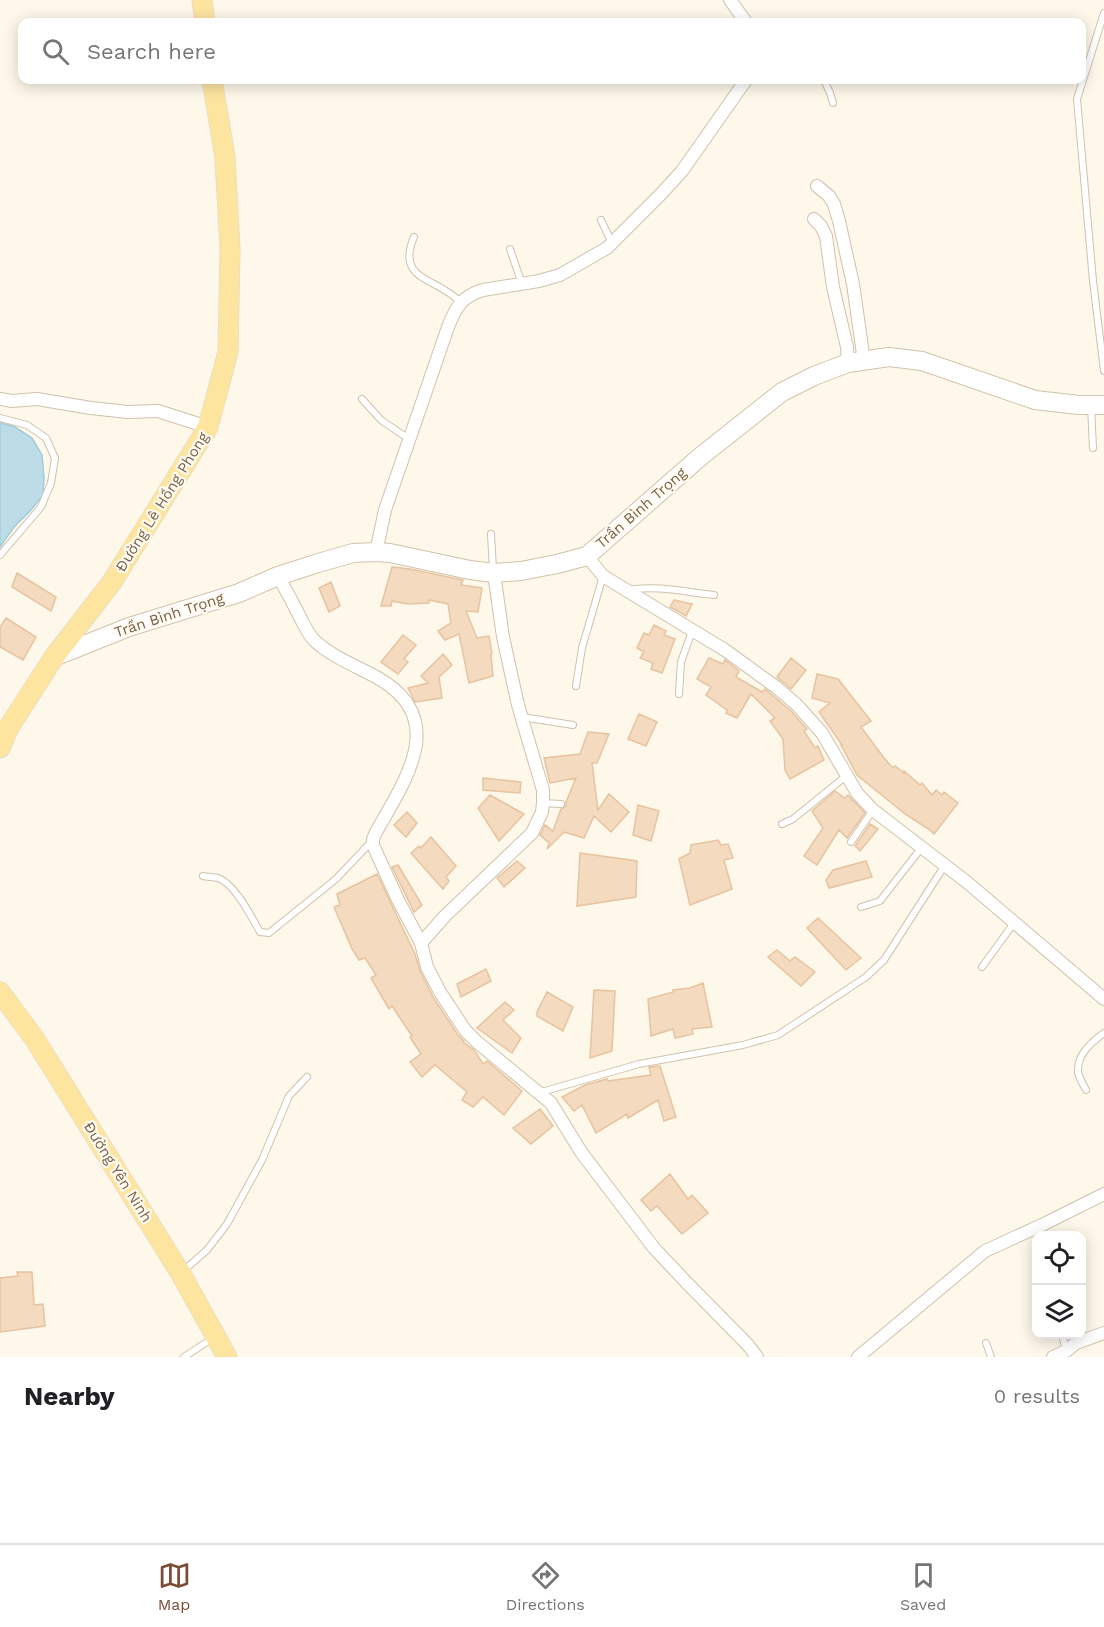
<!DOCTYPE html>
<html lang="en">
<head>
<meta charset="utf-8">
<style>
	body { margin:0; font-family:"Work Sans",sans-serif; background:#f2f2f2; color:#202124 }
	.controls { position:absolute; right:18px; bottom:18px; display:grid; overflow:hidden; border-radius:12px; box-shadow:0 3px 15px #0003 }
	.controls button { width:54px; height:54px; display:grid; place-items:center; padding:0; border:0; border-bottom:2px solid #e0e0e0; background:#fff; color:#202124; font:30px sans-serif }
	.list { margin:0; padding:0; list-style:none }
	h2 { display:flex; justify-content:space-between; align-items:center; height:78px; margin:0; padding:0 24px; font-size:26px }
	h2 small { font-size:20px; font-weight:400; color:#757577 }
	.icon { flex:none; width:33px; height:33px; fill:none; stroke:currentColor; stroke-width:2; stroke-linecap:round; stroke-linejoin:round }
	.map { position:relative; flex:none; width:1104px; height:1357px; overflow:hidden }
	.search { position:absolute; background:#fff; box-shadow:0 3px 15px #0003; left:18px; right:18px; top:18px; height:66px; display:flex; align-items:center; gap:15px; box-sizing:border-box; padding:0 21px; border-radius:12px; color:#757577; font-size:22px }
	.sheet { height:186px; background:#fff }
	nav { display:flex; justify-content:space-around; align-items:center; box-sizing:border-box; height:84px; border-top:2px solid #e0e0e0; background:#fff; font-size:16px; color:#757577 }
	nav a { display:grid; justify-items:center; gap:3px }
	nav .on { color:#7b4c36 }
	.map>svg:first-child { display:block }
</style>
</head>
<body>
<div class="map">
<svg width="1104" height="1357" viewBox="0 0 1104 1357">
	<rect width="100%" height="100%" fill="#fdf8e9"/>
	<!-- water -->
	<path fill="#bcdde8" stroke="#a2cbda" stroke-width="1.5" d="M0,423L15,427L32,438L42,455L44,478L43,495L31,510L14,527L0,547Z"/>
	<!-- building -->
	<path fill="#f4dabf" stroke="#e7c39f" stroke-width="1.5" d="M392,567L410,569L463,580L461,585L482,588L478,612L466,611L477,638L489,636L492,654L491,655L493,676L469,683L459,634L445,640L438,631L451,623L448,604L429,600V603L407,604L392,601L391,606H381Z
		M17,573L56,597L51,611L12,587Z
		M331,582L340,606L329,612L319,588Z
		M674,600L692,604L686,616L670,607Z
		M6,618L36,637L23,660L0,647V627Z
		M654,625L666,631L664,635L675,639L662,673L651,669L653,663L640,658L644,652L637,648L644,633L649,635Z
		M403,635L416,645L404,659L408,662L398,674L381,662Z
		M443,654L452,665L439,677L442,698L415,702L408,688L428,683L421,676Z
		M709,658L723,664L725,660L739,671L736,677L762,692L765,689L790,710L807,729L804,731L815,748L818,746L824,760L790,779L785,770L783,739L770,721L775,718L751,694L737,718L726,713L727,710L706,695L711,687L697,679Z
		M791,658L806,670L791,689L777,677Z
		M817,674L838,679L871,721L861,727L884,758L893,768L895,766L904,773V771L920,785L922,783L932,795L936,790L942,795L944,792L958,803L934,834L930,830L905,814L857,775L841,745H842L819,712L830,703L812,698Z
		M639,714L657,722L646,746L628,739Z
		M588,732L609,734L597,763H592L598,810L609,794L629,812L611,832L594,816L584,838L564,832L547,849L549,843L540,835L545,825L553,831L561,809L566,806V802L576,778L550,783L544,758L580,754Z
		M483,778L521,782L520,793L483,790Z
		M835,791L845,798L848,795L865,813L847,838L839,830L817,865L804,856L823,828L812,811Z
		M490,795L524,814L499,841L478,808Z
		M638,805L659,811L651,841L633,835Z
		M407,812L417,823L406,837L394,825Z
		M870,824L878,829L860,851L855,846Z
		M431,837L456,866L446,877L449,881L443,889L411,853L419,846L421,848Z
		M718,840L721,845L728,844L733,858L724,860L732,889L690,905L679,859L690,853L691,845Z
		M580,853L637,861L636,897L577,906Z
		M517,861L525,868L504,887L497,878Z
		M866,861L872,877L829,888L826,880L833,870Z
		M398,865L422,905L414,912L392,867Z
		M377,874L415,954L420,971L433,997L458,1035L464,1041L463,1042L474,1050L483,1064L487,1061L522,1091L504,1115L483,1097L473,1107L462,1100L467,1092L435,1065L422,1077L410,1062L421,1054L410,1037L412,1036L392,1006L389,1009L382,997L371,978L376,975L365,958L359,960L352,949L334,907L340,905L337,894Z
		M818,918L861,958L846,970L807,928Z
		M777,950L790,961L795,957L815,972L801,986L768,957Z
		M486,969L491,981L461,997L457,984Z
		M703,983L712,1027L692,1029L693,1034L675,1038L673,1029L651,1036L648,999L673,992V990L690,988Z
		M594,990L615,991L612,1051L590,1058Z
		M547,992L573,1007L563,1031L537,1016V1012Z
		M505,1002L514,1010L503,1020L521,1038L512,1053L477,1028Z
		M660,1066L676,1117L664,1121L658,1100L628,1118L627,1114L596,1133L582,1105L574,1111L562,1097L585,1085L607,1079L608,1081L651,1075L649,1067Z
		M540,1109L553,1126L531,1144L513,1128Z
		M670,1174L688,1199L692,1195L708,1213L682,1234L657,1206L651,1211L641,1200Z
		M17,1272H32L34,1305L43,1304L45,1326L0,1332V1278L18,1276Z"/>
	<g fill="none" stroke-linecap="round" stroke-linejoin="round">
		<defs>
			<path id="lane" d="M1104,13L1077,99L1093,281L1104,371
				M824,80L830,93L833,103
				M601,220L612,243
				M414,237C395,282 438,277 460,302
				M510,249L522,284
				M362,399L381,420L409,439
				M1091,406L1093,448
				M0,418L27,425L46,438L55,458L51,483L41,507L0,555
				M491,534L493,569
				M627,590C657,585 685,592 714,595
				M576,686L582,648L603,576
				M679,694L681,662L692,631
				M522,717L573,725
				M543,803L561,804
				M782,824L793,819L846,776
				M851,842L873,810
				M203,876C207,877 213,877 218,878C235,884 251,916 260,932L269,933L336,879L373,840
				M861,907L880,901L922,847
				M982,967L1014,923
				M1086,1090C1083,1084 1079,1078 1078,1072C1077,1054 1091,1043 1104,1033
				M538,1093L639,1064L743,1045L778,1035L866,977L884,960L945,865
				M183,1271L207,1250L227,1224L262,1160L289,1096L307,1077
				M1062,1334L1066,1351
				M986,1343L991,1357
				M184,1357L213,1338"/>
			<path id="street" d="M730,0L746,22
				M817,186L829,196L834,204L839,221L853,284L864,361
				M814,219L821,226L826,236L833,287L847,347L848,363
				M0,399L12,401L37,399L91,408L128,412L158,411L208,427
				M376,552L385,510L448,327C456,307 462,296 483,290L539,281L560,275L607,248L661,194L682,171L746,80
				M587,556L603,576L725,650L776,687L796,704L822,733L857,793L873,810L968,883L1104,999
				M278,576C286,590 293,603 300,617C304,625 308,634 314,640C330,656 358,667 378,678C449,719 406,779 376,832L373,839V845L398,900L421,943L427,967L440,992L465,1030L477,1042L551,1103L581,1152L654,1248L686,1282L748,1345L757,1357
				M421,943L445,916L532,833L542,812L543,803V790L518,705L503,637L494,573
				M858,1357L985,1251L1044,1224L1104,1194
				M1053,1357L1066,1351L1076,1343L1104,1333"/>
			<path id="secondary" d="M54,657L129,627L239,593L278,576L315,564L353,553L376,552L390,553L470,570L494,573L521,571L557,564L587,556L700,457L782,392L814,376L848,363L889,357L922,361L1035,400L1079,405H1104"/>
			<path id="primary" d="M202,0L205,22
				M0,748L9,727L54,657L112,582L208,427L228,352L230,249L225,157L212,80
				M0,992L34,1038L181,1274L227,1357"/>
		</defs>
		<!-- lane casing -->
		<use href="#lane" stroke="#d0c1ad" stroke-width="8"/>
		<!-- street casing -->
		<use href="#street" stroke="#d0c1ad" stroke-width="14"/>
		<!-- secondary casing -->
		<use href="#secondary" stroke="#d3c2ab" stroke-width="20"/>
		<!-- primary casing -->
		<use href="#primary" stroke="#dcd6d0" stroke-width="21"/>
		<!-- lane -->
		<use href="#lane" stroke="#fff" stroke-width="6"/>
		<!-- street -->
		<use href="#street" stroke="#fff" stroke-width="12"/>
		<!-- secondary -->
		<use href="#secondary" stroke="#fff" stroke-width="18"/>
		<!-- primary -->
		<use href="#primary" stroke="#fde5a0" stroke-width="20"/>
	</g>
	<g text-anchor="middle" stroke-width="4.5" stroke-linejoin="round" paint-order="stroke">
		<!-- street labels -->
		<g font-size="15" fill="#79614b" stroke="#fffbf0">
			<text transform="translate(162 502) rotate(-58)" y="5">Đường Lê Hồng Phong</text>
			<text transform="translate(641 508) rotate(-41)" y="5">Trần Bình Trọng</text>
			<text transform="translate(169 615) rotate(-18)" y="5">Trần Bình Trọng</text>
			<text transform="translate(118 1172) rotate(58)" y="5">Đường Yên Ninh</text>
		</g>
	</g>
</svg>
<div class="controls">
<button><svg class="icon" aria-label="locate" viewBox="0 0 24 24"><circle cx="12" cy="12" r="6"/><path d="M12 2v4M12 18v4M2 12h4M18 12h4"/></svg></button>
<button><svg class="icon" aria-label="layers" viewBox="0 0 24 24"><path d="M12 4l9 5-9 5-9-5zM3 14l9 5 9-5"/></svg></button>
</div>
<div class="search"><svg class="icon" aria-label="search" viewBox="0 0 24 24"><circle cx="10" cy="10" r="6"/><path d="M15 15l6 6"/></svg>Search here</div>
</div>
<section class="sheet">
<h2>Nearby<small>0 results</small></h2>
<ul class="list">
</ul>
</section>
<nav>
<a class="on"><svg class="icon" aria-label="map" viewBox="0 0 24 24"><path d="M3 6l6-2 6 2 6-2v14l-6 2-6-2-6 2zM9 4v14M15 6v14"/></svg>Map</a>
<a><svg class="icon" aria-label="directions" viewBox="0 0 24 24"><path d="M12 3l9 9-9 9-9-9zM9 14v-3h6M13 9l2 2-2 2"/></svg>Directions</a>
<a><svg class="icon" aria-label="saved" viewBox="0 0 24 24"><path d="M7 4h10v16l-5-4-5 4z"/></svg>Saved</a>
</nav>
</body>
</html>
